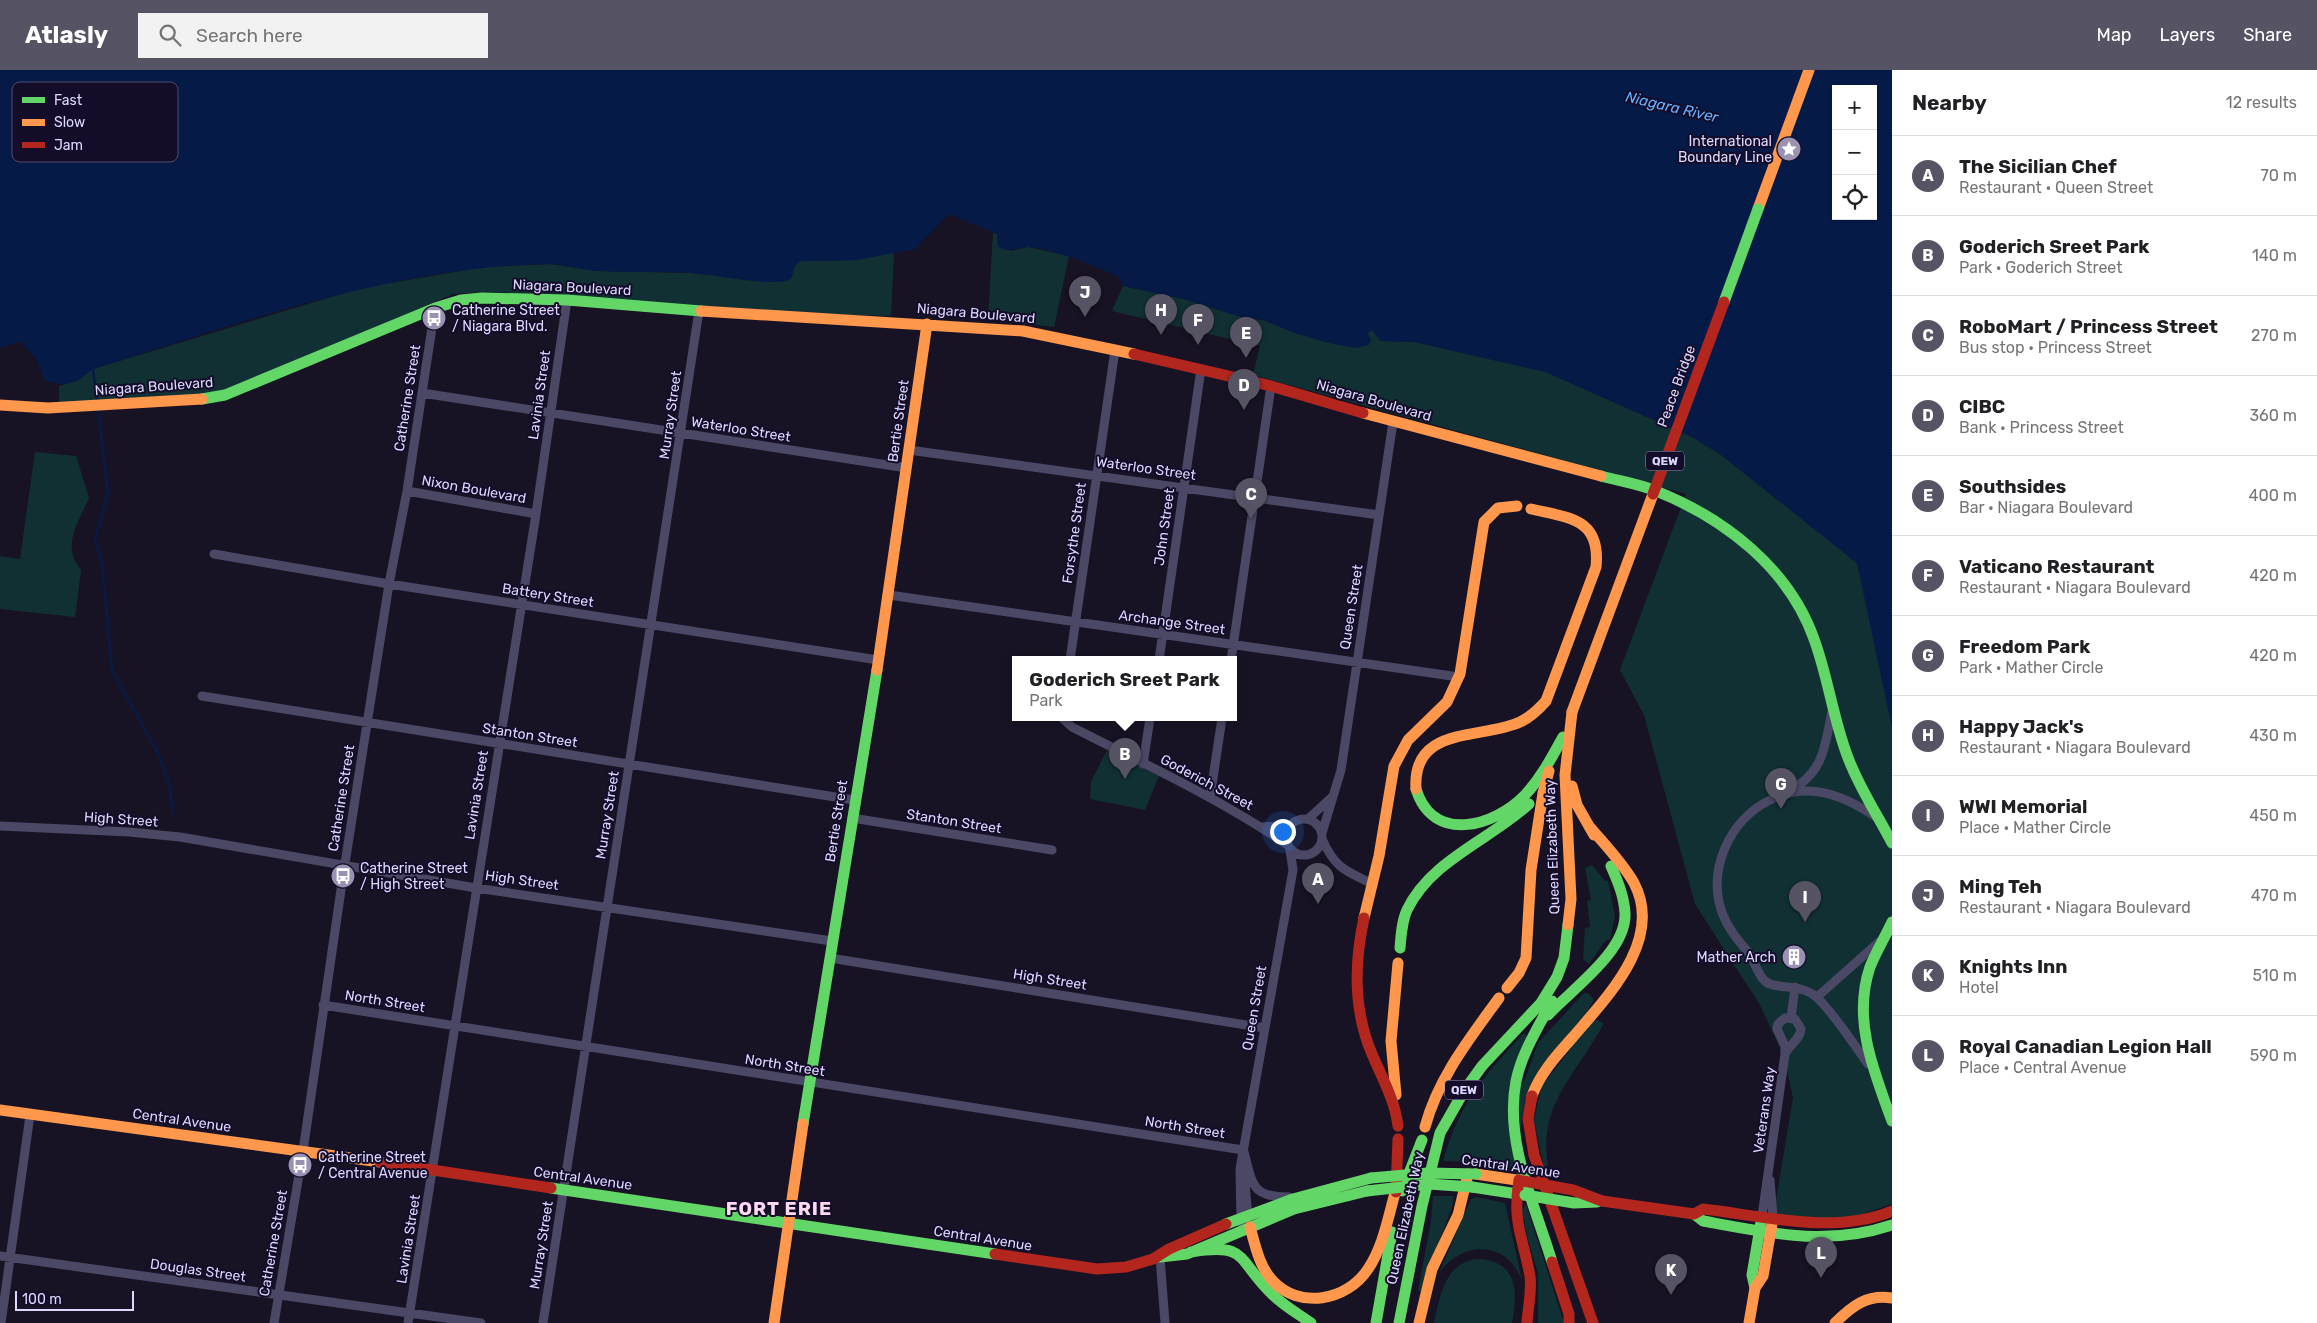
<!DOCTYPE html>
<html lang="en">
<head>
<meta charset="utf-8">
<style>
	body { margin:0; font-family:Rubik,sans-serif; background:#f2f2f2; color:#202124 }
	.controls { position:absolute; right:15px; top:15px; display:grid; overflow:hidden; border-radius:0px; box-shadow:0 1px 4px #0004 }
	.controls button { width:45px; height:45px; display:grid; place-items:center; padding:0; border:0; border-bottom:1px solid #e0e0e0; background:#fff; color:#202124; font:25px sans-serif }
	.scale { position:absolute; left:15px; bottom:12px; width:119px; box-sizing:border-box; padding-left:5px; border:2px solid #ded7ff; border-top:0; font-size:14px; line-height:18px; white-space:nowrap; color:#ded7ff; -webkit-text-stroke:4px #140d2a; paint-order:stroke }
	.you { position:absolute; left:1282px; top:761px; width:18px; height:18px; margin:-12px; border:4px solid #fff; border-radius:50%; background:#1a73e8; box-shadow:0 0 0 8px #1a73e833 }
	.badge { display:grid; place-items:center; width:32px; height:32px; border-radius:50%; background:#565464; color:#fff; font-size:16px; font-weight:700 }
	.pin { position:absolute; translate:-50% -41px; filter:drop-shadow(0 1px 2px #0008) }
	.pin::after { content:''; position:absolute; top:26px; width:18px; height:15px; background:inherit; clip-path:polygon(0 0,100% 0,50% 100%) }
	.popup { position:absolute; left:1012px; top:586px; width:225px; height:65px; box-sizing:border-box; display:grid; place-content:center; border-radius:0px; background:#fff; filter:drop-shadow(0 1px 4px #0005); font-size:16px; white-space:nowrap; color:#757577 }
	.popup b { font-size:19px; color:#202124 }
	.popup::after { content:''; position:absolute; left:50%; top:100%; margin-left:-10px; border:10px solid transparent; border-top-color:#fff }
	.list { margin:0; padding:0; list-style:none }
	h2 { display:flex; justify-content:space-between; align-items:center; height:65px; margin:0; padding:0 20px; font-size:21px }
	h2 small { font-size:16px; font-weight:400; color:#757577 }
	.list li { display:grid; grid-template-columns:32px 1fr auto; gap:15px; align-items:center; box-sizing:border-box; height:80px; padding:0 20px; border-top:1px solid #e0e0e0 }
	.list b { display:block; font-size:19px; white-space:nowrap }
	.list p { margin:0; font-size:16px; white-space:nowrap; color:#757577 }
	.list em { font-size:16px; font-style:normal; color:#757577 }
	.icon { flex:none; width:28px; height:28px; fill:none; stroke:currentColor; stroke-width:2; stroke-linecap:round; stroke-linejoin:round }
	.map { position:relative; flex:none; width:1892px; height:1253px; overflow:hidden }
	header { display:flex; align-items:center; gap:30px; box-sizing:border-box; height:70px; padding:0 25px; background:#565464; color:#fff }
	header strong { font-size:24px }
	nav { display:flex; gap:28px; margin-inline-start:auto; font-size:18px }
	.search { width:350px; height:45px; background:#f2f2f2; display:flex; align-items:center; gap:12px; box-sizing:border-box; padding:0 18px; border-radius:0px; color:#757577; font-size:19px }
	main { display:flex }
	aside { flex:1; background:#fff }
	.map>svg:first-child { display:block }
</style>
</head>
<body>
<header>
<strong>Atlasly</strong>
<div class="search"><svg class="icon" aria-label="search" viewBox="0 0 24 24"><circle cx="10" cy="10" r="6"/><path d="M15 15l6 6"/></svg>Search here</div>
<nav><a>Map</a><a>Layers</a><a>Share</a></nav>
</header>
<main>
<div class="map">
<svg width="1892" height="1253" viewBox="0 0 1892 1253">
	<rect width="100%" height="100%" fill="#181324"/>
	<!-- green -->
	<path fill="#113033" d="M993,163L997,164L998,176L1011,181L1028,177L1069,186L1054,257L988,249Z
		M894,182L891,246C824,244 757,243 691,238C611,232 533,218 453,224L228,320L206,324L59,333V316L77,311L93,299L361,218L484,197L550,194L598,201L691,203L773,212L801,191L857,190Z
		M1123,216L1184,229L1238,246L1263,250L1295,263L1333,274L1373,260L1381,271L1415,272L1546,302L1692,367L1720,384L1857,493L1892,622V1134L1828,1156L1774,1143L1793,1028L1784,987L1760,935L1695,834L1644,645L1620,600L1686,424L1253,305L1260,276L1112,241Z
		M35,382L76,386L89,428C78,453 61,476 81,500L75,547L0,539V486L20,489Z
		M1107,680L1159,706L1145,740L1090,729L1091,712Z
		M1592,795L1605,811H1608L1615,846L1610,870H1606L1589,894L1583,889L1585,858L1590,857L1587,831L1591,830L1585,798Z
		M1584,923H1588L1594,930L1519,1051L1520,1023L1538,973Z
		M1594,949L1604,953C1578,1002 1537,1035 1548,1095L1544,1097L1534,1050L1542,1016Z
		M1524,963L1526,965L1519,1101L1487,1092L1443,1091C1460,1032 1483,1007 1524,963Z
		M1433,1126H1454L1452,1137L1421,1222L1418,1221L1431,1151Z
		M1476,1127L1505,1133L1522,1211C1508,1170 1462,1170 1439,1203L1471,1129Z
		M1526,1134L1564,1253H1538V1203L1528,1170L1522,1140Z
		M1476,1189C1518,1190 1518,1221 1512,1253H1434C1440,1227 1444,1194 1476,1189Z"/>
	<!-- water -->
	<path fill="#061a48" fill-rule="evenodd" d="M0,0H1892V658L1857,493L1720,384L1692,367L1546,302L1415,272L1380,271L1372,260L1368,263L1371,270L1369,275L1355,278L1333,274L1295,263L1264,250L1238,246L1184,229L1123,216L1119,207C1090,194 1062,182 1031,177C1018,176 1009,185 998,176L997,164L949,144L915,179L857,190L801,191L795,195L791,209C773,218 713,204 690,203C660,201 630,203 600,201C582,200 565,194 547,194C390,197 241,253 93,299C76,312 66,319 45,310L36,289L20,271L0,278ZM1836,19H1873V146H1836Z"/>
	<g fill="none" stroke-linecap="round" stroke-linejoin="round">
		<!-- stream -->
		<path stroke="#061a48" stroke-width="2.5" d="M93,299L97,331
			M98,339L108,423L95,469L102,493L112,600L160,687L169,712L173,744"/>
		<!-- street -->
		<path stroke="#4b4865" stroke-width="9" d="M422,323L907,398
			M909,380L1379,445
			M407,421L536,444
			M214,484L389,514L878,590
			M889,525L1452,606
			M1070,590L1115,280
			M1159,590L1201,299
			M1231,590L1271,316
			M202,626L854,730
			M1062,648L1072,657C1144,694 1219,728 1286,774
			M1143,694L1150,648
			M1790,720C1824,703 1825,675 1832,641
			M1210,728L1222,648
			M852,748L1052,780
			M1286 767a18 18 0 1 1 36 0a18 18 0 1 1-36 0Z
			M1308,749L1332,727
			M0,756L129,762L180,767L476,818L832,871
			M1262,757L1290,755
			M1322,763L1341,700L1393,352
			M1322,769C1335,798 1345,801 1373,814
			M830,888L1265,958
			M1817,927L1880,871
			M323,935L1243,1080
			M1785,948L1795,949L1801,959C1800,970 1789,975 1785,984V976L1777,959L1778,954Z
			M1791,948L1795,917
			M1868,994C1855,976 1831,939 1815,926C1799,913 1774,920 1765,911C1757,904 1755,891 1748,882C1738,870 1729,860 1723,845C1706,801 1729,750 1770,730C1809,711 1843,725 1876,747
			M1244,1082C1253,1115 1251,1127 1289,1127
			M1244,1100L1248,1149
			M1770,1110L1773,1147
			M1762,1146L1785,984
			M1241,1153L1240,1099L1293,800L1290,780
			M0,1186L481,1253
			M1160,1187L1165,1253
			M1,1253L30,1045
			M274,1253L303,1081L343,806L389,514L407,421L435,238
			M408,1253L536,444L567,230
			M543,1253L699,241"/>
		<!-- fast -->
		<path stroke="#63d668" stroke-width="11" d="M202,329L225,325L435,238L461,230L482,228L567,230L701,241
			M1601,406C1619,411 1639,414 1656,421C1724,448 1789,498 1814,569C1828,607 1833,648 1847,685C1858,716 1877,744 1892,773
			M1416,719C1433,774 1494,757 1525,725C1541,708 1552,687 1563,667
			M1892,852C1885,867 1876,882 1870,897C1852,950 1874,1002 1892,1051
			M1400,878C1401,865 1402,851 1407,840C1431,790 1490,770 1529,734
			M1552,931C1539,956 1522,982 1516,1011C1504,1072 1535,1135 1552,1192
			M1548,945C1572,919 1627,881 1625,843C1624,826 1618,812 1611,796
			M803,1054L877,600
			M1472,1117L1524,1125
			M551,1118L995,1184
			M1402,1121L1422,1070
			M1694,1144L1703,1151C1769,1163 1827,1177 1892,1155
			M1226,1154L1293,1129L1371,1108
			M1191,1182C1248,1173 1236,1188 1270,1222C1282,1235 1297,1243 1311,1253
			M1160,1187L1187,1184L1294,1139L1367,1121
			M1755,1218L1752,1205L1761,1152
			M1376,1253L1392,1162
			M1399,1253L1422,1136L1440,1063L1464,1021L1482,996L1541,933L1557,907L1564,888L1568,855"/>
		<!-- slow -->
		<path stroke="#ff974d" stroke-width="11" d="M1758,139L1809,0
			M701,241L1023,261L1134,284
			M0,335L48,338L202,329
			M1363,343L1601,406
			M877,600L927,254
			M1572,716L1577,735L1594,765
			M1416,719C1412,655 1481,670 1520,652C1531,647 1538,640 1546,631L1596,497C1601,448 1569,448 1531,439
			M1364,848L1379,786L1394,696L1408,670L1447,632L1460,604L1484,452L1498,438L1517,436
			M1568,855L1571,829L1565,705L1572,642
			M1507,918L1519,903L1526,888L1531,800L1543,723L1549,701
			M1396,1025L1391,971L1398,893
			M1532,1026C1540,1003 1557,985 1573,967C1607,927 1664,870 1634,813C1622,792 1604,774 1589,756
			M0,1040L380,1092
			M1425,1057C1438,1008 1470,968 1499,928
			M1476,1104L1523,1111
			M1250,1157C1255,1174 1259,1196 1272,1210C1299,1240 1347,1231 1368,1199C1383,1177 1388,1148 1395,1123
			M774,1253L803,1054
			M1419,1253L1432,1199L1458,1145L1468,1104
			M1749,1253L1755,1218L1763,1206L1772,1154
			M1835,1253C1852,1236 1867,1224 1892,1228"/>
		<!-- jam -->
		<path stroke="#b3261e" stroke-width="11" d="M1134,284L1271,316L1363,343
			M1364,848C1354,894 1353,940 1372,984C1382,1008 1395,1030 1398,1056
			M1532,1026L1528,1049L1534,1085L1593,1253
			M380,1092L551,1118
			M1519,1110C1512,1153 1523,1167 1530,1206C1532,1220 1528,1238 1527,1253
			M1396,1122L1398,1069
			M1602,1131L1694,1144L1703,1139C1764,1146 1833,1165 1892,1141
			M995,1184L1097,1199L1126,1197L1153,1189L1169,1179L1226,1154
			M1552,1192L1569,1244V1253"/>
		<!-- fast-bridge -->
		<path stroke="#63d668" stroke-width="11" d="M1724,232L1758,139
			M1371,1108L1428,1103L1476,1104
			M1367,1121L1429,1114L1472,1117
			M1525,1125L1574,1133L1597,1132"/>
		<!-- slow-bridge -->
		<path stroke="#ff974d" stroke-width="11" d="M1572,642L1653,424"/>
		<!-- jam-bridge -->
		<path stroke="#b3261e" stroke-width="11" d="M1653,424L1724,232
			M1523,1111L1573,1120L1602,1131"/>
	</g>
	<!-- icons -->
	<defs>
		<symbol id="sight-disc" viewBox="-11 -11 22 22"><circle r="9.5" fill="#9992b2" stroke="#140d2a"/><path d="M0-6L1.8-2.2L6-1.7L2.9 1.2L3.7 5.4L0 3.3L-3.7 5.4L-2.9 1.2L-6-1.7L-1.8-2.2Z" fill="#fff"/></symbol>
		<symbol id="bus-disc" viewBox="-11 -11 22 22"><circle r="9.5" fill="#9992b2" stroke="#140d2a"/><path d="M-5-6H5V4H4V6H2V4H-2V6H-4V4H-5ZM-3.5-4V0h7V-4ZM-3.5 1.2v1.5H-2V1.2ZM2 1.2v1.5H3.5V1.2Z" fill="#fff"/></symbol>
		<symbol id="building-disc" viewBox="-11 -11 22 22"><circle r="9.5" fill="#9992b2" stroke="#140d2a"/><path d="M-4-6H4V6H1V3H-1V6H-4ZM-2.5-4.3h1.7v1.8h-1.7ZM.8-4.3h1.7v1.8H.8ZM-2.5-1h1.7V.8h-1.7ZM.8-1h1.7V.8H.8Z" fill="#fff"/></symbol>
	</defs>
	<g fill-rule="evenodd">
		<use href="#sight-disc" x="1775" y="65" width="28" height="28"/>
		<use href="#bus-disc" x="420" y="234" width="28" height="28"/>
		<use href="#bus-disc" x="329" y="792" width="28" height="28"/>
		<use href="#building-disc" x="1780" y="873" width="28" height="28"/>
		<use href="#bus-disc" x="286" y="1081" width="28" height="28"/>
	</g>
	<g text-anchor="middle" stroke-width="4" stroke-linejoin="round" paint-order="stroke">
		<!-- shield labels -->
		<g fill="#140d2a" stroke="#a19abf" stroke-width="1">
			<rect x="1646" y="381.5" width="38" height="19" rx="4"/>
			<rect x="1445" y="1010.5" width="38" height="19" rx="4"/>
		</g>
		<g font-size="12" font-weight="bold" fill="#ded7ff">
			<text x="1665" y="395">QEW</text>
			<text x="1464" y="1024">QEW</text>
		</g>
		<!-- poi labels -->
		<g font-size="14" fill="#ded7ff" stroke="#140d2a" text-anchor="start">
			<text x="1772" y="76" text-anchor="end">International<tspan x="1772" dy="16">Boundary Line</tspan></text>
			<text x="452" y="245">Catherine Street<tspan x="452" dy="16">/ Niagara Blvd.</tspan></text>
			<text x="360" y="803">Catherine Street<tspan x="360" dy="16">/ High Street</tspan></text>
			<text x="1776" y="892" text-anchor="end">Mather Arch</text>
			<text x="318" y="1092">Catherine Street<tspan x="318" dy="16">/ Central Avenue</tspan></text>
		</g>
		<!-- street labels -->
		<g font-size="14" fill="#ded7ff" stroke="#140d2a">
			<text transform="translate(572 217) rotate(3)" y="5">Niagara Boulevard</text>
			<text transform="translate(976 243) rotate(5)" y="5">Niagara Boulevard</text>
			<text transform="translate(154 316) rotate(-4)" y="5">Niagara Boulevard</text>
			<text transform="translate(1676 316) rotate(-70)" y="5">Peace Bridge</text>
			<text transform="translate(539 325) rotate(-82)" y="5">Lavinia Street</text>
			<text transform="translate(407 328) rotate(-81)" y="5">Catherine Street</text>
			<text transform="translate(1374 330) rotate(16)" y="5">Niagara Boulevard</text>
			<text transform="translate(670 345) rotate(-82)" y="5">Murray Street</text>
			<text transform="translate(898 351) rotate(-82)" y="5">Bertie Street</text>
			<text transform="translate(741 359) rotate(9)" y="5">Waterloo Street</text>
			<text transform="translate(1146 398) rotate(8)" y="5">Waterloo Street</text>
			<text transform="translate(474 419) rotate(10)" y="5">Nixon Boulevard</text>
			<text transform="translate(1164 457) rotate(-82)" y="5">John Street</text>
			<text transform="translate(1074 463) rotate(-82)" y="5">Forsythe Street</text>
			<text transform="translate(548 525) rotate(9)" y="5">Battery Street</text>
			<text transform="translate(1351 537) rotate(-81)" y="5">Queen Street</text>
			<text transform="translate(1172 552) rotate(8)" y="5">Archange Street</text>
			<text transform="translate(530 665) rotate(9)" y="5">Stanton Street</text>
			<text transform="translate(1207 712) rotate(28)" y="5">Goderich Street</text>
			<text transform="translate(476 725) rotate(-81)" y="5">Lavinia Street</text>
			<text transform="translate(341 728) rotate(-81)" y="5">Catherine Street</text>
			<text transform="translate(607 745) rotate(-81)" y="5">Murray Street</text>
			<text transform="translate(121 749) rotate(4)" y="5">High Street</text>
			<text transform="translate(836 751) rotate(-81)" y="5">Bertie Street</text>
			<text transform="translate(954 751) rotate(9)" y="5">Stanton Street</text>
			<text transform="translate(1552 777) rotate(-92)" y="5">Queen Elizabeth Way</text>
			<text transform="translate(522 810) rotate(8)" y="5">High Street</text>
			<text transform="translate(1050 909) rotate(9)" y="5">High Street</text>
			<text transform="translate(385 931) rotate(9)" y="5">North Street</text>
			<text transform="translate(1254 938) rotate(-80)" y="5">Queen Street</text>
			<text transform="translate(785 995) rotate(9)" y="5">North Street</text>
			<text transform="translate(1764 1040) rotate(-82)" y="5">Veterans Way</text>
			<text transform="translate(182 1050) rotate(8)" y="5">Central Avenue</text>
			<text transform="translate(1185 1057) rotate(9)" y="5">North Street</text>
			<text transform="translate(1511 1096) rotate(8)" y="5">Central Avenue</text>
			<text transform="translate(583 1108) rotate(8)" y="5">Central Avenue</text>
			<text transform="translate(1405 1148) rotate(-78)" y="5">Queen Elizabeth Way</text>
			<text transform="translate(983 1168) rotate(9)" y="5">Central Avenue</text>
			<text transform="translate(408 1169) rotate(-81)" y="5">Lavinia Street</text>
			<text transform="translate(273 1173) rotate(-80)" y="5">Catherine Street</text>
			<text transform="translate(541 1175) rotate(-81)" y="5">Murray Street</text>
			<text transform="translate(198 1200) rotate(8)" y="5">Douglas Street</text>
		</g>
		<!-- water labels -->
		<g font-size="15" font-style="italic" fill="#65afff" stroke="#140d2a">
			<text transform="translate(1672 37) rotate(13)" y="5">Niagara River</text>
		</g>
		<!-- district labels -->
		<g font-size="19" font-weight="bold" letter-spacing="1" fill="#ffd9ef" stroke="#140d2a">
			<text x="779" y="1145">FORT ERIE</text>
		</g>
	</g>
	<!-- legend -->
	<rect x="12" y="12" width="166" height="80" rx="8" fill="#140d2a" stroke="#514a6a" stroke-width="1"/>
	<rect x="22" y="27" width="23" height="6" fill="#63d668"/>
	<rect x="22" y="49" width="23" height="7" fill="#ff974d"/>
	<rect x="22" y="72" width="23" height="6" fill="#b3261e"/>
	<g font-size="14" fill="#ded7ff">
		<text x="54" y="35">Fast</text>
		<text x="54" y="57">Slow</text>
		<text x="54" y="80">Jam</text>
	</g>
</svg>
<div class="controls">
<button>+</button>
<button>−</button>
<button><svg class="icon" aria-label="locate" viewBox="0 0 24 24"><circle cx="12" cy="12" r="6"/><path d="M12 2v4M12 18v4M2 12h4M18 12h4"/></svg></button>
</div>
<div class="scale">100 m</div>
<div class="you"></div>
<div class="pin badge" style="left:1318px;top:834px">A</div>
<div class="pin badge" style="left:1125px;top:709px">B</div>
<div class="popup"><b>Goderich Sreet Park</b>Park</div>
<div class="pin badge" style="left:1251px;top:449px">C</div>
<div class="pin badge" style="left:1244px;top:340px">D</div>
<div class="pin badge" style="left:1246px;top:288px">E</div>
<div class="pin badge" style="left:1198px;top:275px">F</div>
<div class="pin badge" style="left:1781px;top:739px">G</div>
<div class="pin badge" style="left:1161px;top:265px">H</div>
<div class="pin badge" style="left:1805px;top:852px">I</div>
<div class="pin badge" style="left:1085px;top:247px">J</div>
<div class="pin badge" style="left:1671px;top:1225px">K</div>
<div class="pin badge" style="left:1821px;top:1208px">L</div>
</div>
<aside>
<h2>Nearby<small>12 results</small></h2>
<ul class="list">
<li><span class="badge">A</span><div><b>The Sicilian Chef</b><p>Restaurant · Queen Street</p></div><em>70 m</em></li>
<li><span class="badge">B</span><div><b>Goderich Sreet Park</b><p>Park · Goderich Street</p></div><em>140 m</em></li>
<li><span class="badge">C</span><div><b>RoboMart / Princess Street</b><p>Bus stop · Princess Street</p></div><em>270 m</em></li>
<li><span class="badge">D</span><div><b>CIBC</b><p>Bank · Princess Street</p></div><em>360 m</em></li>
<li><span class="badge">E</span><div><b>Southsides</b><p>Bar · Niagara Boulevard</p></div><em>400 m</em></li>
<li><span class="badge">F</span><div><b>Vaticano Restaurant</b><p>Restaurant · Niagara Boulevard</p></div><em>420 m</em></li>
<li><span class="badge">G</span><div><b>Freedom Park</b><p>Park · Mather Circle</p></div><em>420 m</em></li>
<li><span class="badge">H</span><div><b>Happy Jack's</b><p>Restaurant · Niagara Boulevard</p></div><em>430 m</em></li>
<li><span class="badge">I</span><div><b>WWI Memorial</b><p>Place · Mather Circle</p></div><em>450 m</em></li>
<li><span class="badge">J</span><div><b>Ming Teh</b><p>Restaurant · Niagara Boulevard</p></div><em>470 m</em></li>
<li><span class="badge">K</span><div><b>Knights Inn</b><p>Hotel</p></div><em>510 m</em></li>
<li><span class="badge">L</span><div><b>Royal Canadian Legion Hall</b><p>Place · Central Avenue</p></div><em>590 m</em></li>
</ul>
</aside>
</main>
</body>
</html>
